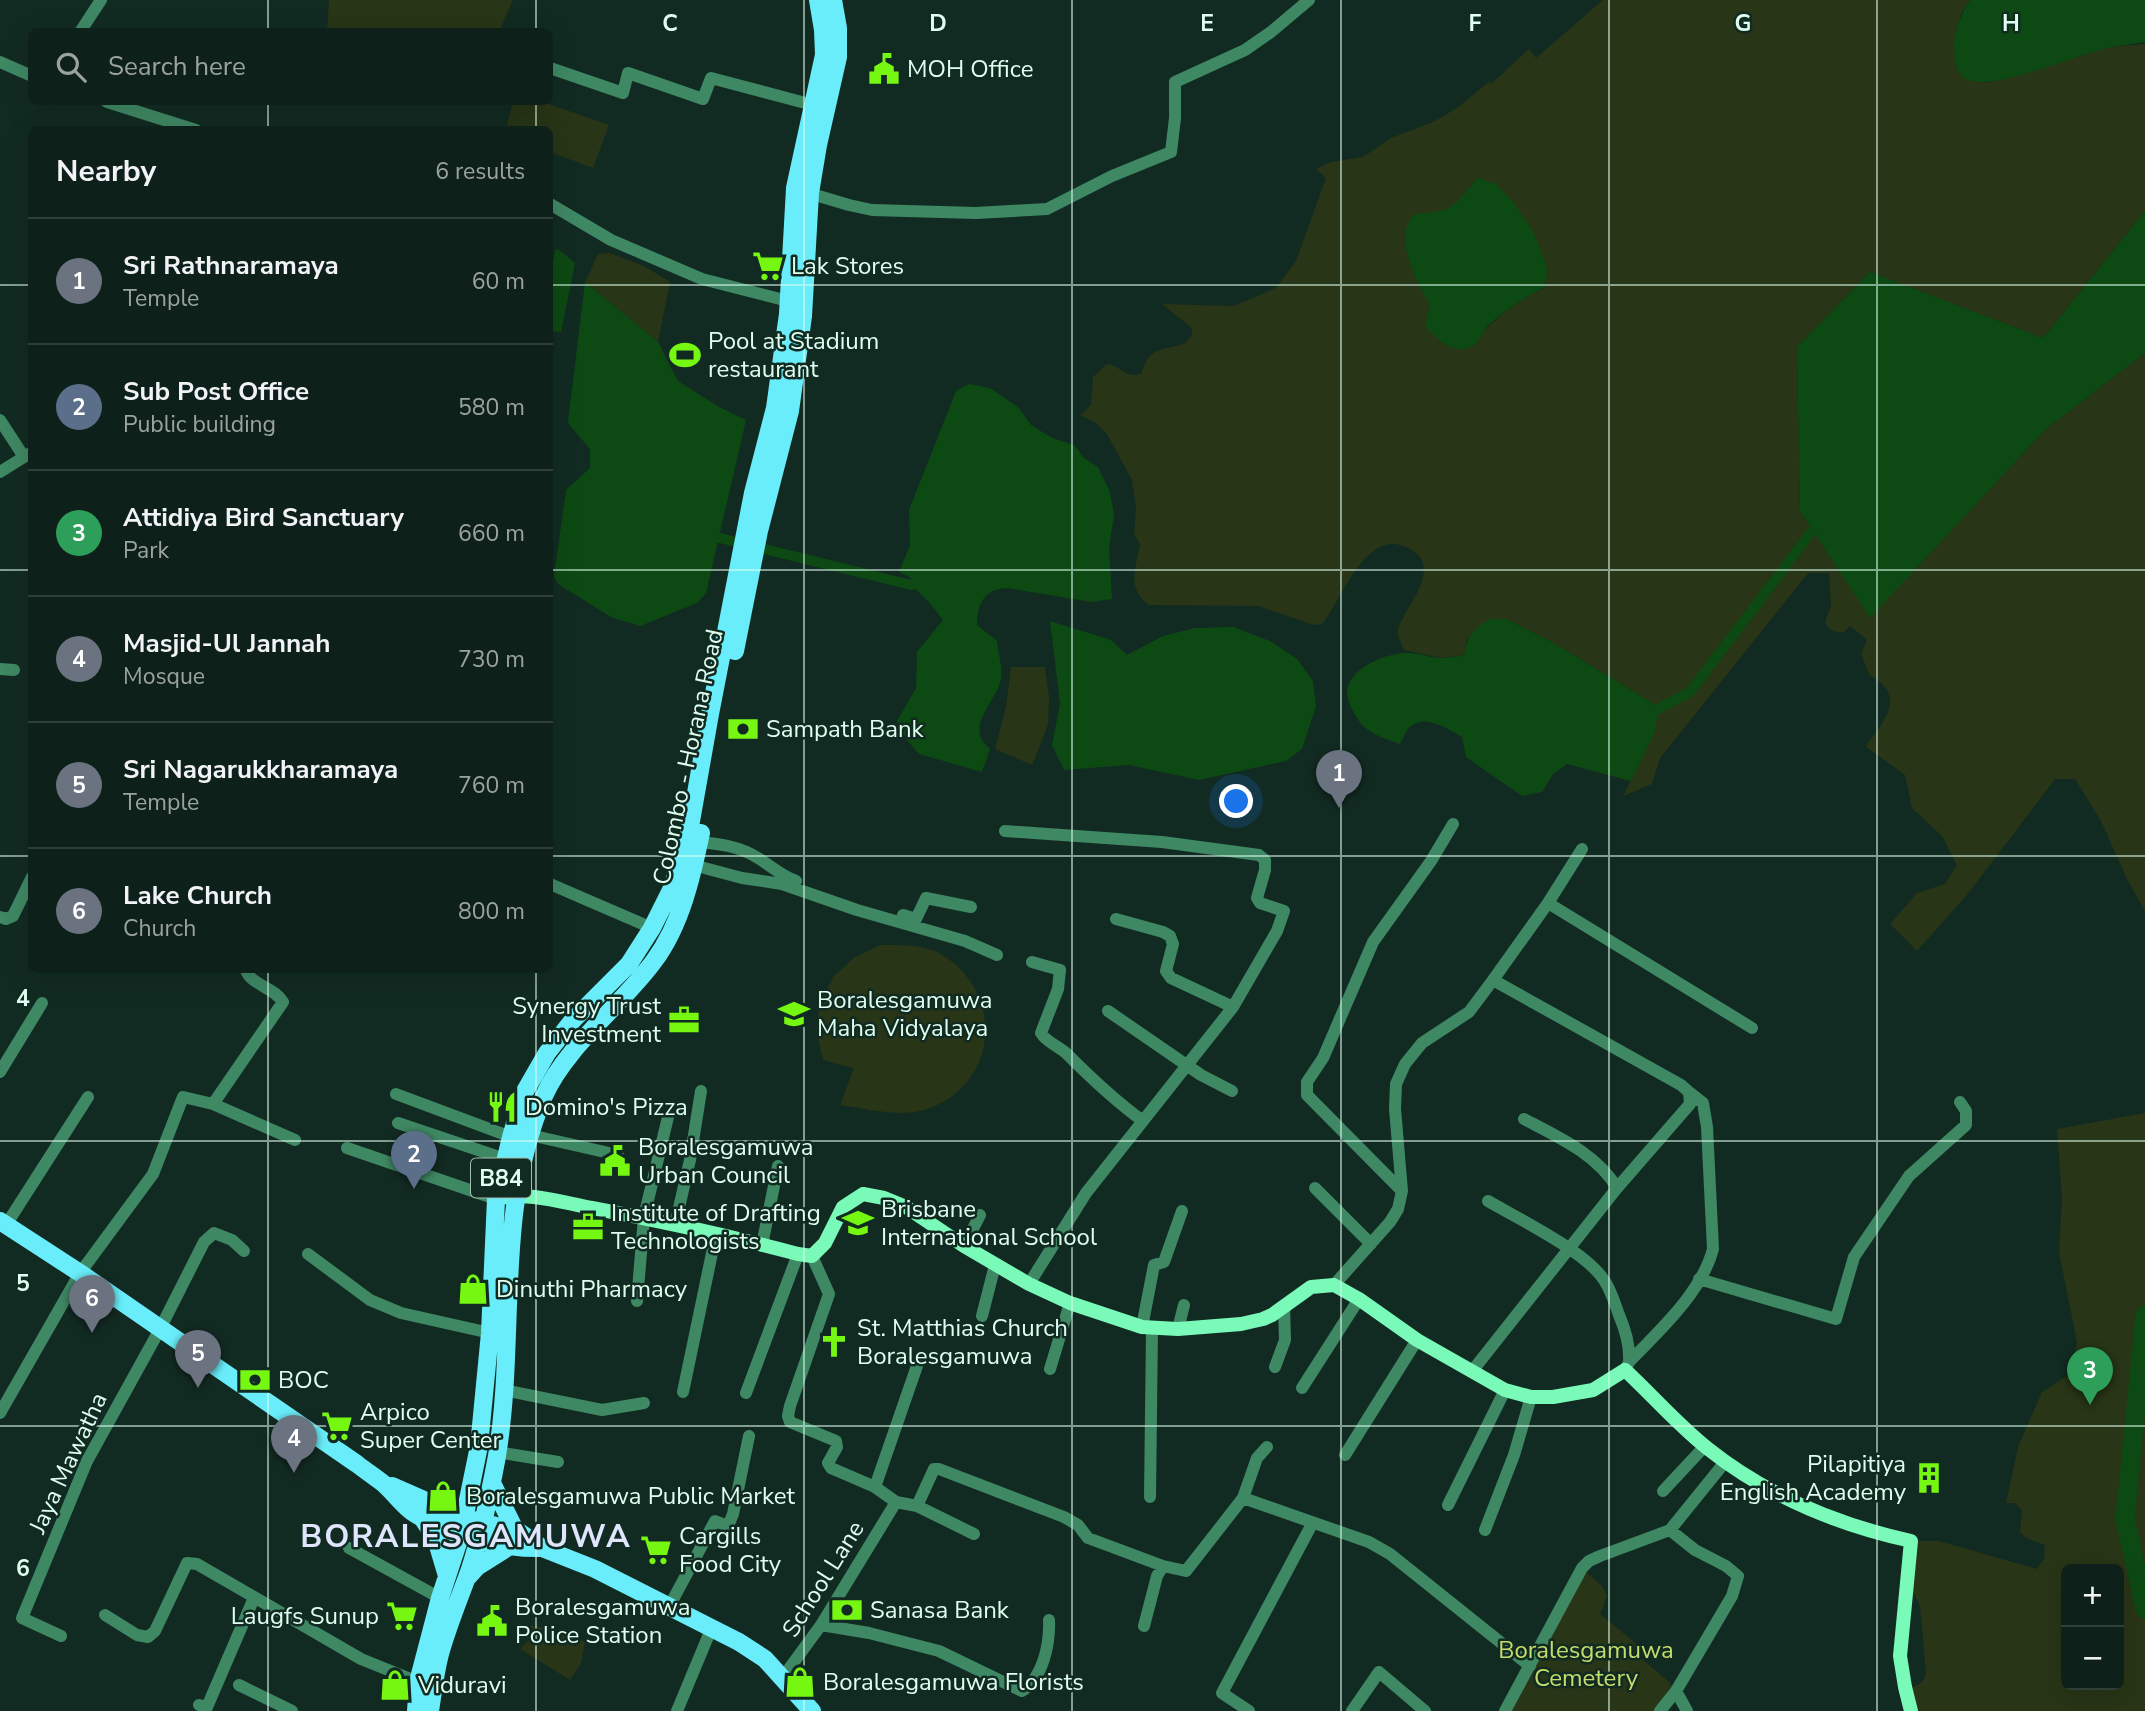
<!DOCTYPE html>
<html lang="en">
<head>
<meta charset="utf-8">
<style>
	body { margin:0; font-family:"Nunito Sans",sans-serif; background:#172823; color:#f1f3f6 }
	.controls { position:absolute; right:21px; bottom:21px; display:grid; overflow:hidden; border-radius:10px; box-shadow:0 7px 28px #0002 }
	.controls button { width:63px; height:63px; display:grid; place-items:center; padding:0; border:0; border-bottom:2px solid #2e3e39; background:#0e201a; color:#f1f3f6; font:35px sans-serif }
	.you { position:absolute; left:1237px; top:802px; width:24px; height:24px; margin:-18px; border:5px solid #fff; border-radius:50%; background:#1a73e8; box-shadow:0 0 0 10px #1a73e833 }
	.badge { display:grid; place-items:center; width:46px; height:46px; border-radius:50%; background:#0b8043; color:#fff; font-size:23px; font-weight:700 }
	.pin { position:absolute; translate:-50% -58px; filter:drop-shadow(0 2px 4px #0008) }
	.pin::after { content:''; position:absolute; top:37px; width:24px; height:21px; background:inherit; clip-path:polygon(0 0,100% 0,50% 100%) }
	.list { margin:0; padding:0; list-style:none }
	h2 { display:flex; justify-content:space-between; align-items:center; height:91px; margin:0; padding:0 28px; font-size:30px }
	h2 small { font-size:23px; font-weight:400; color:#9ba3a2 }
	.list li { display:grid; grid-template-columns:46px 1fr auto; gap:21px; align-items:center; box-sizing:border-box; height:126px; padding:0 28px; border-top:2px solid #2e3e39 }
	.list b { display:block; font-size:26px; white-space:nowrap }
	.list p { margin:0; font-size:23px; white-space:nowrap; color:#9ba3a2 }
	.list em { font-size:23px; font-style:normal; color:#9ba3a2 }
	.icon { flex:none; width:38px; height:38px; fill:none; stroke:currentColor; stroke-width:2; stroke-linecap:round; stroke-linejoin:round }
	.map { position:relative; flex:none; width:2145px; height:1711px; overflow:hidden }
	.search { position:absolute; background:#0e201a; box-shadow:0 7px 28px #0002; left:28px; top:28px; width:525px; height:77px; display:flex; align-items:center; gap:18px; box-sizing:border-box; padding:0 24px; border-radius:10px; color:#9ba3a2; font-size:26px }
	.panel { position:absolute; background:#0e201a; box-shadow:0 7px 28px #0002; left:28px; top:126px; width:525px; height:847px; border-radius:10px }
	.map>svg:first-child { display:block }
</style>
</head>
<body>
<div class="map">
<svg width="2145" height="1711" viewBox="0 0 2145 1711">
	<rect width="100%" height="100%" fill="#122b22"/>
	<!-- green -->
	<path fill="#283516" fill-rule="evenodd" d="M329,0H513L499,31H327Z
		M1603,0H1970L1961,14L1954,51L1983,83L2020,75L2108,47L2145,44V211L2043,338L1870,272L1797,347L1800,511L1870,617L2045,430L2145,353V911L2127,879L2101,821L2075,779H2055L1967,895L1917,951L1890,924L1917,893L1945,884L1957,865L1942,836L1912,808L1905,775L1866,747C1876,729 1902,706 1884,686C1879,681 1877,678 1870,676L1861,654L1867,640L1850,626L1844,632C1834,633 1830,631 1825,622L1831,606L1829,573H1808L1660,758L1652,784L1623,796L1631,781L1651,702L1552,642L1506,619L1467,639L1464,655L1441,658L1404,650L1397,633C1403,610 1422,595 1424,570C1424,559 1418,554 1410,549C1366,524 1343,599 1322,624L1314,625L1258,606L1149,605C1126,589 1136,568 1140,544L1134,534L1136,509L1132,480L1107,434L1096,423L1080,415L1091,405L1093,377L1107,364C1120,365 1126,379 1141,374C1150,346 1159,351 1184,344L1192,335V328L1162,304L1234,306L1276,288L1296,261L1326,178L1316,169L1331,162L1363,157L1391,138L1433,122L1457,108L1490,81L1491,84L1529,49L1536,58C1559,39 1580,19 1603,0ZM1477,178L1545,287C1518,302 1493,316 1476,343L1425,325L1430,304L1436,213C1456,209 1465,193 1477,178Z
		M513,102H543L609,125L593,168L550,152V130L506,129Z
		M609,253L644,266L670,282L658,342L585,282L598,254Z
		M1011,667H1045L1049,697L1048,725L1032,765L995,749L1006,707Z
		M881,945C899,945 922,944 939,953C1001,987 1002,1076 935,1106C906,1120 871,1109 840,1105L854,1068L823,1060L816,1028L821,1000L834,976L855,957Z
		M2145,1113V1711H1911L1912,1688L1922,1682L1926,1674L1920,1605L1912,1590L1911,1541H1939L2037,1569L2044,1559L2045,1545L2026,1538L2020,1532L2022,1510L2015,1503H2006L2018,1447L2042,1392L2070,1374L2077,1342L2059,1252L2062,1198L2057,1129ZM2066,1569H2119V1685H2066Z
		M1582,1568L1602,1586L1607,1596L1600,1614L1645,1651L1641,1658L1669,1682L1676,1691L1660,1711H1505Z
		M531,1625L567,1633L585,1642L581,1663L570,1680L520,1649L529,1640Z"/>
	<!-- water -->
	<path fill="#0d4913" d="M1970,0H2145V42C2133,44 2119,45 2107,48C2080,54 1988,93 1966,79C1957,74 1956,66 1955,56C1952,37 1960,15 1970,0Z
		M1477,178L1496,184L1514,203L1534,233L1548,270L1545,287C1525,298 1505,309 1489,325C1481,333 1479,346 1466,349C1450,352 1433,336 1425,325L1430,304C1418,286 1401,251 1406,229C1407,224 1411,219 1414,214C1452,212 1454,207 1477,178Z
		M2145,211V353L2045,430L1870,618L1800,511L1797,347L1870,272L2043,338Z
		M558,249L575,263L561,332L550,331V285L555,250Z
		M585,282L658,342L678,381L719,407L746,420L706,593L697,603L640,626L611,617L558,584L554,576L566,490L590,468V449L568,423Z
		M969,384L990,388L1019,408L1031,425L1052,438L1074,445L1084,458L1098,467L1110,492L1114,515L1109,548L1112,599L1092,602L1007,588C985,589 977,603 977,625L997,641C998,652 1003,669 1001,679C996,703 963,727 990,749L982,772L919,754L906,739L897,721L916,688L917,652L943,620L929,602L911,585V578L899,572L910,545L909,510L956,391Z
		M1491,619H1506L1552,642L1651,702L1658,709L1655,732L1631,781L1567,764L1553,774L1542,792L1522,796L1466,757L1462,737C1448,729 1424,712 1409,728C1405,732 1403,739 1400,744C1373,734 1361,732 1349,702C1338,673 1381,654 1405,653C1417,652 1430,658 1442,658C1449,658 1457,656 1464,655C1468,636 1473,627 1491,619Z
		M1050,621L1111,640L1127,655L1163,636L1195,628L1233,627L1270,641L1297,659L1313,681L1316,706L1302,749L1286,761L1199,780L1129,765L1064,770L1052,745L1060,704Z"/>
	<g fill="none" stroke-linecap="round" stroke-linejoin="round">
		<!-- canal -->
		<path stroke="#0d4913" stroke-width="10" d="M720,538L911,585
			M1658,709L1690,692L1812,531"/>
		<!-- river -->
		<path stroke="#0d4913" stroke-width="19" d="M2145,1315L2125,1519L2145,1609"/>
		<!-- street -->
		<path stroke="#3f8864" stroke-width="12" d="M80,32L101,0
			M0,62L32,76
			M550,68L623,93L628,73L703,99L711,78L813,105
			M107,102L196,130
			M805,192L849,205L872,210L976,213L1047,209L1112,176L1171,152L1175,118V82L1245,50L1271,32L1309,0
			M550,204L611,240L702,279L788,301L795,300
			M0,420L24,457
			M0,472L32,452
			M0,669L14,670
			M1005,831L1162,842L1259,855L1265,860V870L1257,898L1260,903L1284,911L1277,931L1233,1007L1086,1193L1029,1284
			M699,842C720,844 739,846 758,858C771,866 781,876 796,881
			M693,865L742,878L782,884L857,910L965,941L997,955
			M550,884L652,928
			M1548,903L1752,1028
			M903,915L916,919L926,898L971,907
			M0,917L6,919L13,916L32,877
			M1116,919L1163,932L1170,936L1173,944L1166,971L1171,978L1233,1007
			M1032,962L1060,970L1058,989L1041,1033C1047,1043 1059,1046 1067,1054C1091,1078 1115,1101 1143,1121
			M1108,1011L1201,1075L1232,1091
			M0,1072L42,1003
			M396,1094L511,1137
			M213,1104L295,1140
			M1524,1119C1558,1137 1597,1154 1617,1188
			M398,1123L505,1159
			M530,1135L618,1155
			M347,1148L496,1199
			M1315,1188L1371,1244
			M1402,1191L1395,1109L1396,1084L1405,1064L1422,1043L1469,1012L1493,980
			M1488,1201C1519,1219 1585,1251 1604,1280C1611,1290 1615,1304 1619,1315C1626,1331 1630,1346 1629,1362
			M6,1225L88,1097
			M675,1225L690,1160L701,1091
			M762,1245L778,1166
			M964,1246L980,1215
			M308,1254L370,1300L401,1313L490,1333
			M812,1256L829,1294L790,1406L788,1416L790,1422L836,1441L837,1447L828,1463L831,1468L875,1487L896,1502L917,1506L974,1534
			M1699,1279L1836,1319L1854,1257L1909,1176L1966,1125V1111L1960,1102
			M1334,1285L1390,1222L1398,1209L1402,1191L1307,1095V1082L1323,1058L1373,942L1431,861L1453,824
			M637,1301L644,1217L668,1117
			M982,1316L995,1265
			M1142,1327L1154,1265L1164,1262L1182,1211
			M1178,1329L1184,1305
			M1275,1367L1285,1340L1284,1306
			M1050,1369L1070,1303
			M1473,1370L1617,1188L1690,1104L1689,1092L1681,1085L1493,980L1548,903L1582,849
			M1625,1370L1629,1362C1659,1331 1702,1292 1713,1249L1707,1127L1703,1103L1689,1092
			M1302,1388L1359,1299
			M504,1390L602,1410L644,1403
			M683,1392L716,1234
			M746,1393L798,1254
			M0,1413L80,1273L153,1174L183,1097L213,1104L283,1002C274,987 251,985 246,970
			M497,1452L558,1462
			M1345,1455L1417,1340
			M875,1487L918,1363
			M1663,1491L1705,1446
			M1150,1497L1152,1329
			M1243,1498L1369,1542L1390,1554L1530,1666
			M1448,1505L1505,1390
			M917,1506L934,1469H939L1064,1517L1078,1525L1088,1538L1163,1566
			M1485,1530L1514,1455L1531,1397
			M1670,1530L1695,1550L1726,1566L1738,1576L1732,1596L1676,1691L1687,1711
			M349,1548L440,1598
			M669,1607L715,1521L728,1526L733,1514L749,1436
			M105,1615L137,1635L148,1637L155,1631L187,1563L197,1564L361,1659L418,1682
			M821,1625L869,1633L939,1651L1022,1691C1043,1678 1050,1644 1049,1620
			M1144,1626L1157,1576L1163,1566L1186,1571L1243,1498L1257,1458L1267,1447
			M61,1636L22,1618L87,1461L160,1329L204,1242L214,1233L232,1240L244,1251
			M783,1677L821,1625L896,1502
			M239,1685L292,1711
			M199,1705L207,1707L254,1598
			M677,1711L712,1627
			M1249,1711L1222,1693L1312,1524
			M1352,1711L1379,1672L1425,1711
			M1505,1711L1582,1568L1589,1561L1600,1556L1670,1530L1725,1462
			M1660,1711L1676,1691"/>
		<!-- secondary -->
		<path stroke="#79fab8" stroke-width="14" d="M496,1199C529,1191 560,1202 592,1208C661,1221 730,1236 798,1254L812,1256L825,1243L843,1207L863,1194L884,1198L906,1207L964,1246L1029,1284L1070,1303L1142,1327L1178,1329L1241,1324L1263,1319L1272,1315L1311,1287L1334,1285L1359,1299L1417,1340L1505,1390L1531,1397H1553L1593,1390L1625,1370C1653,1396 1677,1424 1707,1448C1766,1495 1838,1525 1911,1541L1900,1656L1905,1687L1911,1711"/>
		<!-- primary -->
		<path stroke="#69edfa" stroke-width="18" d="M735,651L759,531L790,411L803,316L810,193L818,145L838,57V28L833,0
			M0,1221L80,1273L357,1464C366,1471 375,1477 384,1484C393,1492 401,1503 411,1511C444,1534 502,1549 542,1548
			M492,1483L515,1530
			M392,1486L465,1518L519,1532L542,1548L595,1569L739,1642L765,1659L812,1711
			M421,1516L436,1539L447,1576
			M468,1577L477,1567L510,1546
			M416,1711L418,1682L440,1598L461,1534L479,1446L490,1333L496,1199L511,1137L524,1093L547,1053L573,1020L629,964L652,928L672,888L688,838L710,714L753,493L775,408L788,314L795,188L824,55L823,30L818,0
			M430,1711C433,1692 435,1673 440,1654C448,1625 460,1597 470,1569C482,1532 490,1494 497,1456C517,1334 494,1213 544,1096C566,1046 622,1005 654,961C681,925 692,876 701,833"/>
	</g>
	<!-- grid -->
	<path fill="none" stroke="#defef0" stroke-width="2" stroke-opacity="0.55" d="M268,0V32M536,0V32M804,0V1711M1072,0V1711M1341,0V1711M1609,0V1711M1877,0V1711M268,102V130M536,102V130M0,285H32M550,285H2145M0,570H32M550,570H2145M0,856H32M550,856H2145M268,970V1711M536,970V1711M0,1141H2145M0,1426H2145"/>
	<!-- icons -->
	<defs>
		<symbol id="civic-bare" viewBox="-9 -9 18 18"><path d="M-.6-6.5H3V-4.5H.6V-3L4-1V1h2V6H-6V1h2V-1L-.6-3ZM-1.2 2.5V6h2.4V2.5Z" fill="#75f711" stroke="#122b22" stroke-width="2.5" paint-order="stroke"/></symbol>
		<symbol id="supermarket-bare" viewBox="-9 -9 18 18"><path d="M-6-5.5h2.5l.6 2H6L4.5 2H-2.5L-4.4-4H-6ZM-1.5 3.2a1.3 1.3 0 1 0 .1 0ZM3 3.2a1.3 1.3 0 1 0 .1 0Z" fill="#75f711" stroke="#122b22" stroke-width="2.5" paint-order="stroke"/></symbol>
		<symbol id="stadium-bare" viewBox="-9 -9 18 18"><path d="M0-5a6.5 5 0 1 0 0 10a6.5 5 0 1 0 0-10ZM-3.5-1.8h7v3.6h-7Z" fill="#75f711" stroke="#122b22" stroke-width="2.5" paint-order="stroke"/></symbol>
		<symbol id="bank-bare" viewBox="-9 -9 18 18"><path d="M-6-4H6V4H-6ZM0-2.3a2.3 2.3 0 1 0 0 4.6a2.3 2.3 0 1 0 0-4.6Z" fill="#75f711" stroke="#122b22" stroke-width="2.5" paint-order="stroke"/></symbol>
		<symbol id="school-bare" viewBox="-9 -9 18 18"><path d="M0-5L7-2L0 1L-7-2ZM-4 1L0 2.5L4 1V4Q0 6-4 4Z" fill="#75f711" stroke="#122b22" stroke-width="2.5" paint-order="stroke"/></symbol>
		<symbol id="office-bare" viewBox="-9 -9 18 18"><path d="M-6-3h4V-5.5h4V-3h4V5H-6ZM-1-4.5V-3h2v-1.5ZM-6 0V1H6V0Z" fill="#75f711" stroke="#122b22" stroke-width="2.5" paint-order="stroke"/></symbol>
		<symbol id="restaurant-bare" viewBox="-9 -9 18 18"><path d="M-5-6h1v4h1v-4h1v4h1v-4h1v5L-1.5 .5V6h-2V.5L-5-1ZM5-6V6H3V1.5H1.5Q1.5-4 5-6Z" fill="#75f711" stroke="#122b22" stroke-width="2.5" paint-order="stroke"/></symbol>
		<symbol id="shop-bare" viewBox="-9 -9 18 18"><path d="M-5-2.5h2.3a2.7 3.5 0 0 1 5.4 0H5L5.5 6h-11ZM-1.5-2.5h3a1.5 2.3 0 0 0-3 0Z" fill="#75f711" stroke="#122b22" stroke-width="2.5" paint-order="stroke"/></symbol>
		<symbol id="church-bare" viewBox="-9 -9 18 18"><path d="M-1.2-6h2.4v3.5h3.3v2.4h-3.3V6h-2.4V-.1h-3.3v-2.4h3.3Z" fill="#75f711" stroke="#122b22" stroke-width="2.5" paint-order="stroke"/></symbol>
		<symbol id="building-bare" viewBox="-9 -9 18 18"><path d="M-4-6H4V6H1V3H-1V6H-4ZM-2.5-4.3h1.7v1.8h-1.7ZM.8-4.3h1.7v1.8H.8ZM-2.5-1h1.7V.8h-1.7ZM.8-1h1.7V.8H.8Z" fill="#75f711" stroke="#122b22" stroke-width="2.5" paint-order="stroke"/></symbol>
	</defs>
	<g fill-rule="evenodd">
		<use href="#civic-bare" x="862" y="47" width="44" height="44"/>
		<use href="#supermarket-bare" x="746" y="244" width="44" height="44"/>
		<use href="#stadium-bare" x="663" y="333" width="44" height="44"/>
		<use href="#bank-bare" x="721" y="707" width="44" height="44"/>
		<use href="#school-bare" x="772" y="992" width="44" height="44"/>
		<use href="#office-bare" x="662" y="998" width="44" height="44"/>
		<use href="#restaurant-bare" x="480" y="1085" width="44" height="44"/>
		<use href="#civic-bare" x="593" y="1139" width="44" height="44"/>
		<use href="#school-bare" x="836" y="1201" width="44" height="44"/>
		<use href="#office-bare" x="566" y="1205" width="44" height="44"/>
		<use href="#shop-bare" x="451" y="1267" width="44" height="44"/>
		<use href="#church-bare" x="812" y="1320" width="44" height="44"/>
		<use href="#bank-bare" x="233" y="1358" width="44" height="44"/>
		<use href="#supermarket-bare" x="315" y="1404" width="44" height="44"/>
		<use href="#building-bare" x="1907" y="1456" width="44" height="44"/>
		<use href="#shop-bare" x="421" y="1474" width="44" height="44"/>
		<use href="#supermarket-bare" x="634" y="1528" width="44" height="44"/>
		<use href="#bank-bare" x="825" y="1588" width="44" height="44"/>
		<use href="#supermarket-bare" x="380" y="1594" width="44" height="44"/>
		<use href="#civic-bare" x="470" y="1599" width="44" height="44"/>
		<use href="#shop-bare" x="778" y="1660" width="44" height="44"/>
		<use href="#shop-bare" x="373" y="1663" width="44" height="44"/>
	</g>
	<g text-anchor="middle" stroke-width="5" stroke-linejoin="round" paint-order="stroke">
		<!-- shield labels -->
		<rect fill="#122b22" stroke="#a1bfb2" stroke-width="2" x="471" y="1158.5" width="60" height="39" rx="5"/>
		<g font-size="23" font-weight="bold" fill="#defef0">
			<text x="501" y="1186">B84</text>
		</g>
		<!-- poi labels -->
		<g font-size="24" fill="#defef0" stroke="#122b22" text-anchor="start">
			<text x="907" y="77">MOH Office</text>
			<text x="791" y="274">Lak Stores</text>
			<text x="708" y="349">Pool at Stadium<tspan x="708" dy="28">restaurant</tspan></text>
			<text x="766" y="737">Sampath Bank</text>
			<text x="817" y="1008">Boralesgamuwa<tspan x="817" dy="28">Maha Vidyalaya</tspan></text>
			<text x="661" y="1014" text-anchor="end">Synergy Trust<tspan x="661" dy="28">Investment</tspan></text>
			<text x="525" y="1115">Domino's Pizza</text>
			<text x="638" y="1155">Boralesgamuwa<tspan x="638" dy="28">Urban Council</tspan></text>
			<text x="881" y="1217">Brisbane<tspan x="881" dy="28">International School</tspan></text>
			<text x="611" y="1221">Institute of Drafting<tspan x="611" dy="28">Technologists</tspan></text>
			<text x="496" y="1297">Dinuthi Pharmacy</text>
			<text x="857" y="1336">St. Matthias Church<tspan x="857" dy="28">Boralesgamuwa</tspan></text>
			<text x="278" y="1388">BOC</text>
			<text x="360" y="1420">Arpico<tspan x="360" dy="28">Super Center</tspan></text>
			<text x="1906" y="1472" text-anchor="end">Pilapitiya<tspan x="1906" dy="28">English Academy</tspan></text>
			<text x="466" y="1504">Boralesgamuwa Public Market</text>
			<text x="679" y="1544">Cargills<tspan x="679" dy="28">Food City</tspan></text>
			<text x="515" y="1615">Boralesgamuwa<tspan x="515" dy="28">Police Station</tspan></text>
			<text x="870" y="1618">Sanasa Bank</text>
			<text x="379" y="1624" text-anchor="end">Laugfs Sunup</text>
			<text x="823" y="1690">Boralesgamuwa Florists</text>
			<text x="418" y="1693">Viduravi</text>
		</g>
		<!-- street labels -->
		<g font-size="24" fill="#defef0" stroke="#122b22">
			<text transform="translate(688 757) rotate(-78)" y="8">Colombo - Horana Road</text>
			<text transform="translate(68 1463) rotate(-65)" y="8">Jaya Mawatha</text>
			<text transform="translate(823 1579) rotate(-58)" y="8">School Lane</text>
		</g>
		<!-- park labels -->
		<g font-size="24" fill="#c5dd6b" stroke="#122b22">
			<text x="1586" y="1658">Boralesgamuwa<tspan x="1586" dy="28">Cemetery</tspan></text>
		</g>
		<!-- district labels -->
		<g font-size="32" font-weight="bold" letter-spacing="2" fill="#e0e5fe" stroke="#122b22">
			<text x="466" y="1547">BORALESGAMUWA</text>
		</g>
	</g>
	<g font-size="23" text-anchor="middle" font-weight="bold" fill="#defef0" stroke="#122b22" stroke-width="5" stroke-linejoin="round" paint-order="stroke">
		<text x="670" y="31">C</text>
		<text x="938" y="31">D</text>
		<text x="1207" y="31">E</text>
		<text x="1475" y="31">F</text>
		<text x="1743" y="31">G</text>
		<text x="2011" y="31">H</text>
		<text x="23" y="1006">4</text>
		<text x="23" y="1291">5</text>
		<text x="23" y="1576">6</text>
	</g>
</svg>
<div class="controls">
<button>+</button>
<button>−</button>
</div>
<div class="you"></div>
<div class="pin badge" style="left:1339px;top:808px;background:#6b7280">1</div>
<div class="pin badge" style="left:414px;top:1189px;background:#5c6f8a">2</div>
<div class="pin badge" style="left:2090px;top:1405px;background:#2e9e5b">3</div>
<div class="pin badge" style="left:294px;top:1473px;background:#6b7280">4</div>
<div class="pin badge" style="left:198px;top:1388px;background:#6b7280">5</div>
<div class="pin badge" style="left:92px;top:1333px;background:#6b7280">6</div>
<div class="search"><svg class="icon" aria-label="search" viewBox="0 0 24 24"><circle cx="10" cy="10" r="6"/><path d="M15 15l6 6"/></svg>Search here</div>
<section class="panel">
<h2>Nearby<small>6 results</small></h2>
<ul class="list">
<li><span class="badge" style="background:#6b7280">1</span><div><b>Sri Rathnaramaya</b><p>Temple</p></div><em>60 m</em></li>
<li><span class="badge" style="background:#5c6f8a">2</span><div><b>Sub Post Office</b><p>Public building</p></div><em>580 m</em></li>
<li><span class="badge" style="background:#2e9e5b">3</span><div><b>Attidiya Bird Sanctuary</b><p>Park</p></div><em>660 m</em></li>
<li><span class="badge" style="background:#6b7280">4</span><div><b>Masjid-Ul Jannah</b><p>Mosque</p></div><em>730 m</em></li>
<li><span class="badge" style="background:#6b7280">5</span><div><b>Sri Nagarukkharamaya</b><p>Temple</p></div><em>760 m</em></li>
<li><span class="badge" style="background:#6b7280">6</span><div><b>Lake Church</b><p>Church</p></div><em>800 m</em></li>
</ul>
</section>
</div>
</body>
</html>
